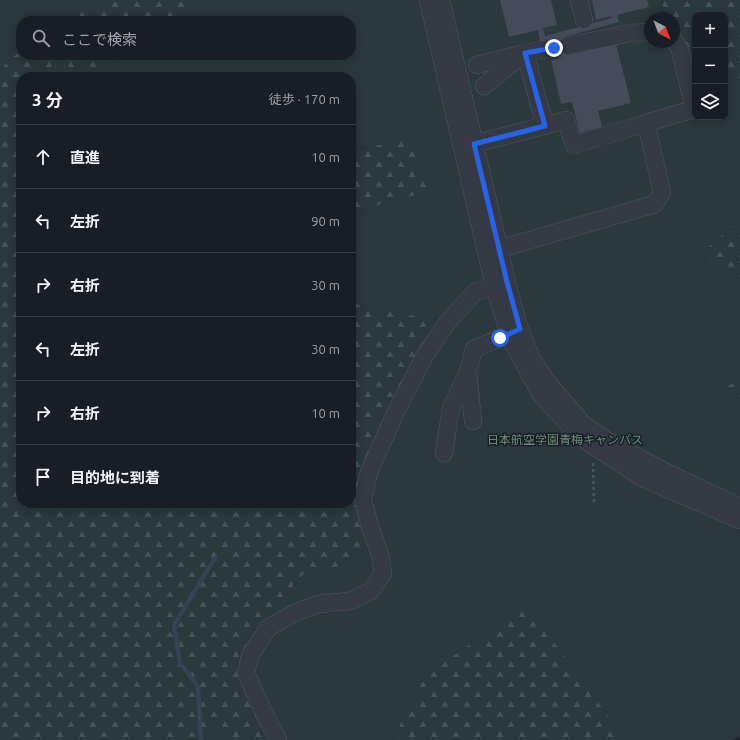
<!DOCTYPE html>
<html lang="ja">
<head>
<meta charset="utf-8">
<style>
	body { margin:0; font-family:Ubuntu,"Noto Sans JP",sans-serif; background:#22262e; color:#f1f3f6 }
	.controls { position:absolute; right:12px; top:12px; display:grid; overflow:hidden; border-radius:8px; box-shadow:0 2px 10px #0003 }
	.controls button { width:36px; height:36px; display:grid; place-items:center; padding:0; border:0; border-bottom:1px solid #373b43; background:#191d26; color:#f1f3f6; font:20px sans-serif }
	.compass { position:absolute; left:644px; top:12px; width:36px; height:36px; border-radius:50%; background:#191d26; box-shadow:0 2px 10px #0003; rotate:138deg }
	.stop { position:absolute; width:12px; height:12px; margin:-9px; border:3px solid #2563eb; border-radius:50%; background:#fff }
	.stop.end { background:#2563eb; border-color:#fff; box-shadow:0 1px 4px #0008 }
	.list { margin:0; padding:0; list-style:none }
	h2 { display:flex; justify-content:space-between; align-items:center; height:52px; margin:0; padding:0 16px; font-size:17px }
	h2 small { font-size:13px; font-weight:400; color:#9fa2a7 }
	.list li { display:grid; grid-template-columns:26px 1fr auto; gap:12px; align-items:center; box-sizing:border-box; height:64px; padding:0 16px; border-top:1px solid #373b43 }
	.list b { display:block; font-size:15px; white-space:nowrap }
	.list em { font-size:13px; font-style:normal; color:#9fa2a7 }
	.icon { flex:none; width:22px; height:22px; fill:none; stroke:currentColor; stroke-width:2; stroke-linecap:round; stroke-linejoin:round }
	.map { position:relative; flex:none; width:740px; height:740px; overflow:hidden }
	.search { position:absolute; background:#191d26; box-shadow:0 2px 10px #0003; left:16px; top:16px; width:340px; height:44px; display:flex; align-items:center; gap:10px; box-sizing:border-box; padding:0 14px; border-radius:16px; color:#9fa2a7; font-size:15px }
	.panel { position:absolute; background:#191d26; box-shadow:0 2px 10px #0003; left:16px; top:72px; width:340px; height:436px; border-radius:16px }
	.map>svg:first-child { display:block }
</style>
</head>
<body>
<div class="map">
<svg width="740" height="740" viewBox="0 0 740 740">
	<defs>
		<pattern id="forest-firs" width="22" height="20" patternUnits="userSpaceOnUse"><rect width="22" height="20" fill="#2a393b"/><path d="M5 1l3.5 6h-7zM16 11l3.5 6h-7z" fill="#465356"/></pattern>
	</defs>
	<rect width="100%" height="100%" fill="#212732"/>
	<!-- forest -->
	<path fill="url(#forest-firs)" d="M112,0H185L189,21H62L105,2Z
		M663,0H740V79L725,82V15H695V75L674,40V18H662Z
		M21,50V55H129L88,72L92,77H21V503H351V303L436,320L408,380L381,532L344,570L302,575L278,740H224L220,719L205,740H0V71L7,62Z
		M410,138L429,192L351,212V151Z
		M740,220V287L699,255Z
		M740,377V416L724,389Z
		M526,603L626,740H392L425,676Z"/>
	<!-- park -->
	<path fill="#2a393b" d="M0,0H112L105,2L62,21H21V50L7,62L0,71Z
		M185,0H663L662,18H650V42H674V40L695,75V117H725V82L740,79V220L699,255L740,287V377L725,389L740,416V737L729,740H626L526,604L425,676L392,740H278L245,644L302,575L344,570L381,532L359,502L372,431L408,380L436,320L351,303V212L428,192L410,138L351,151V77H92L88,72L129,55H351V21H189Z
		M220,719L224,740H205Z"/>
	<g fill="none" stroke-linecap="round" stroke-linejoin="round">
		<!-- stream -->
		<path stroke="#374158" stroke-width="4.5" d="M201,740L198,687L180,663L174,625L215,558"/>
	</g>
	<!-- building -->
	<path fill="#454b5a" d="M500,0H551L557,25L543,28L545,36L612,18L611,16L596,20L592,0H647L649,7L617,15L619,22L564,37L569,55L616,44L631,103L598,111L602,127L580,133L572,102L561,104L551,60L559,58L554,39L540,42L538,30L509,37Z"/>
	<g fill="none" stroke-linecap="round" stroke-linejoin="round">
		<defs>
			<path id="minor" d="M428,0L494,286L511,340L541,395L580,437L642,478L740,520
				M441,0L507,282L518,324L531,357L546,381L584,425L609,442L668,473L740,507
				M579,0L584,20
				M567,46L630,33L650,32
				M525,53L545,126
				M477,65L525,53L554,48
				M484,86L520,57
				M646,123L694,109L680,50L674,40
				M474,144L566,120L574,145L646,123L651,145L662,192L655,204L499,249
				M473,421L468,372L474,349L518,330
				M444,453L451,408L468,372
				M278,740L265,715L246,673L250,656L268,628L294,613L318,604L350,601L371,591L383,573L380,554L370,527L363,499L369,472L395,414L424,357L447,323L475,292L505,283"/>
		</defs>
		<!-- minor casing -->
		<use href="#minor" stroke="#525661" stroke-width="18"/>
		<!-- path -->
		<path stroke="#475458" stroke-width="2.5" stroke-dasharray="3 3" stroke-linecap="butt" d="M593,463L594,503"/>
		<!-- minor -->
		<use href="#minor" stroke="#343943" stroke-width="17"/>
	</g>
	<g fill="none" stroke-linecap="round" stroke-linejoin="round">
		<!-- route -->
		<path stroke="#2563eb" stroke-width="5" d="M500,338L520,329L507,282L474,144L545,126L525,53L554,48"/>
	</g>
	<g text-anchor="middle" stroke-width="3" stroke-linejoin="round" paint-order="stroke">
		<!-- park labels -->
		<g font-size="12" fill="#698d76" stroke="#1a1e28">
			<text x="565" y="444">日本航空学園青梅キャンパス</text>
		</g>
	</g>
</svg>
<div class="controls">
<button>+</button>
<button>−</button>
<button><svg class="icon" aria-label="layers" viewBox="0 0 24 24"><path d="M12 4l9 5-9 5-9-5zM3 14l9 5 9-5"/></svg></button>
</div>
<svg class="compass" viewBox="-18 -18 36 36"><path d="M0-13l5 13h-10z" fill="#e53935"/><path d="M0 13l5-13h-10z" fill="#9fa2a7"/></svg>
<div class="stop" style="left:500px;top:338px"></div>
<div class="stop end" style="left:554px;top:48px"></div>
<div class="search"><svg class="icon" aria-label="search" viewBox="0 0 24 24"><circle cx="10" cy="10" r="6"/><path d="M15 15l6 6"/></svg>ここで検索</div>
<section class="panel">
<h2>3 分<small>徒歩 · 170 m</small></h2>
<ul class="list">
<li><svg class="icon" aria-label="ahead" viewBox="0 0 24 24"><path d="M12 20V5M6 11l6-6 6 6"/></svg><div><b>直進</b></div><em>10 m</em></li>
<li><svg class="icon" aria-label="left" viewBox="0 0 24 24"><path d="M17 20v-9H6M10 6l-5 5 5 5"/></svg><div><b>左折</b></div><em>90 m</em></li>
<li><svg class="icon" aria-label="right" viewBox="0 0 24 24"><path d="M7 20v-9h11M14 6l5 5-5 5"/></svg><div><b>右折</b></div><em>30 m</em></li>
<li><svg class="icon" aria-label="left" viewBox="0 0 24 24"><path d="M17 20v-9H6M10 6l-5 5 5 5"/></svg><div><b>左折</b></div><em>30 m</em></li>
<li><svg class="icon" aria-label="right" viewBox="0 0 24 24"><path d="M7 20v-9h11M14 6l5 5-5 5"/></svg><div><b>右折</b></div><em>10 m</em></li>
<li><svg class="icon" aria-label="arrive" viewBox="0 0 24 24"><path d="M6 21V4h12l-3 4 3 4H6"/></svg><div><b>目的地に到着</b></div></li>
</ul>
</section>
</div>
</body>
</html>
